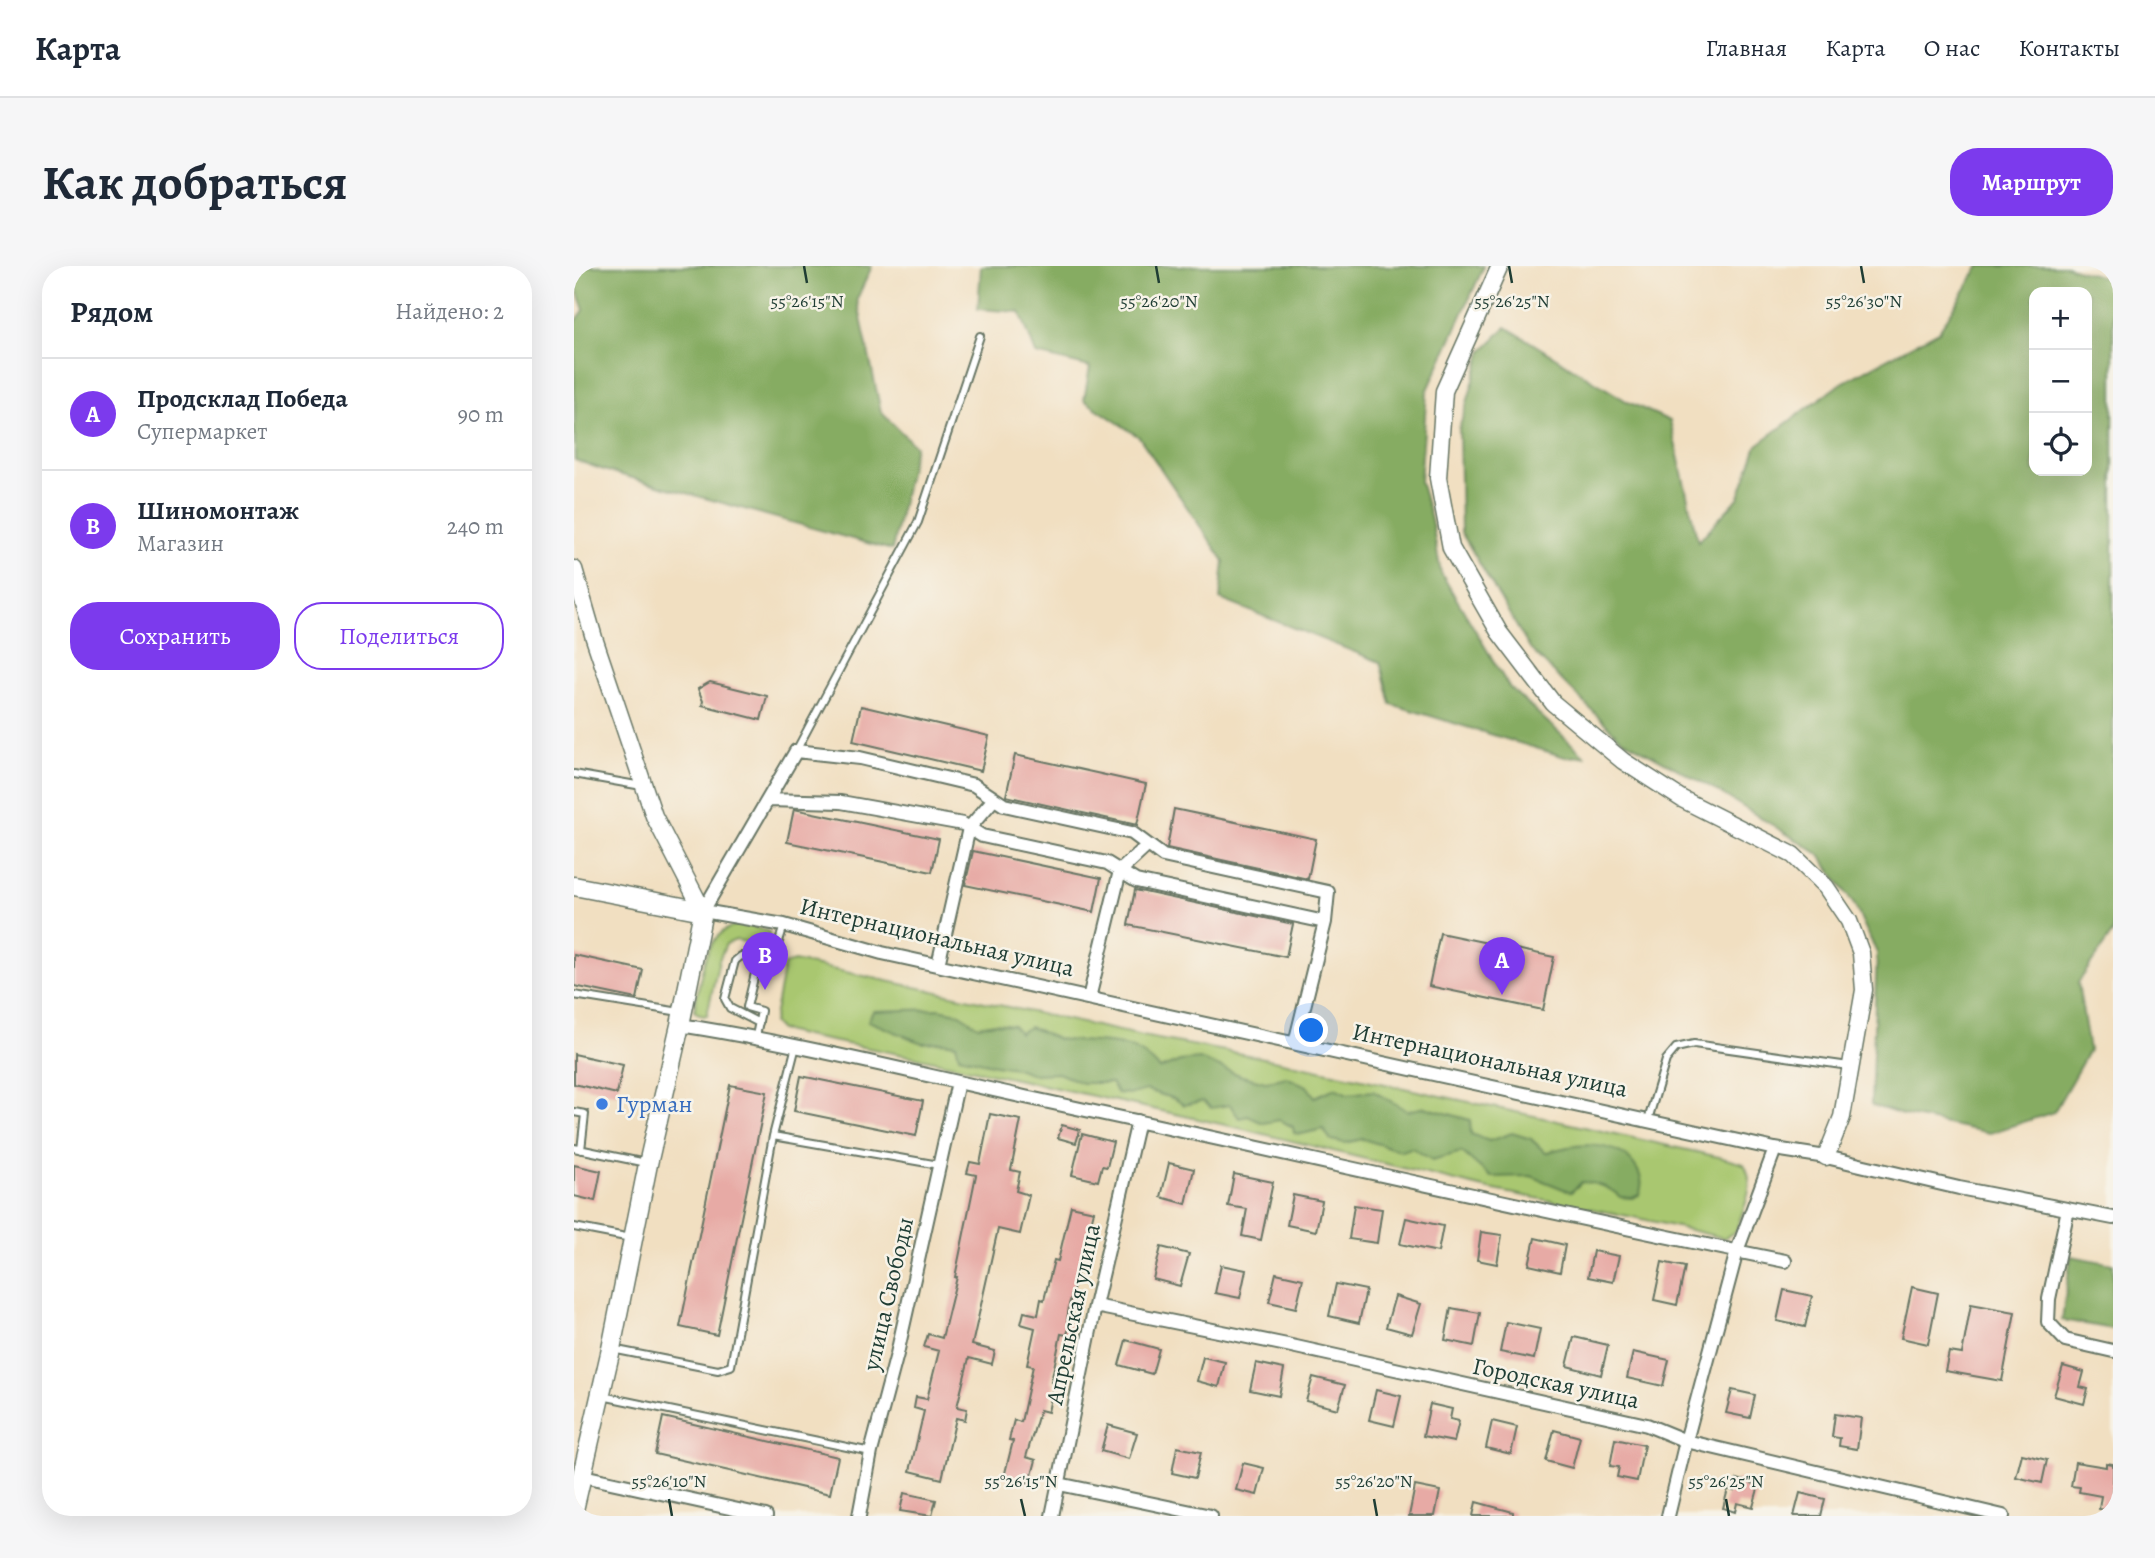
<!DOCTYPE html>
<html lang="ru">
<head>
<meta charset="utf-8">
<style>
	body { margin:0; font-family:Alegreya,serif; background:#f6f6f7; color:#1f2937 }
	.controls { position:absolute; right:21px; top:21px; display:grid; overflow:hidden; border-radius:14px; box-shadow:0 7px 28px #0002 }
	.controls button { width:63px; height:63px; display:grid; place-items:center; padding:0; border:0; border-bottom:2px solid #e0e1e3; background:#fff; color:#1f2937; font:35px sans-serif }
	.you { position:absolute; left:738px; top:765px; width:24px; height:24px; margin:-18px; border:5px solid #fff; border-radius:50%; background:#1a73e8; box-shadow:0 0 0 10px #1a73e833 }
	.badge { display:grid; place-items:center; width:46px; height:46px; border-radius:50%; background:#7c3aed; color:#fff; font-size:23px; font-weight:700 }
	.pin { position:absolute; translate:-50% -58px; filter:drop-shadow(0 2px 4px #0008) }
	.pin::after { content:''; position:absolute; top:37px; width:24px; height:21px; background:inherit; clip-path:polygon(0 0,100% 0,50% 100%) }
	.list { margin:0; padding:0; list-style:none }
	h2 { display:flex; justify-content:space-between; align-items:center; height:91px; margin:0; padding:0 28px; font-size:30px }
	h2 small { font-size:23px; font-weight:400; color:#747a83 }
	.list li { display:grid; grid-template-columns:46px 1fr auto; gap:21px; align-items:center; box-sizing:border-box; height:112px; padding:0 28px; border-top:2px solid #e0e1e3 }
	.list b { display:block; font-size:26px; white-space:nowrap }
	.list p { margin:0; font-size:23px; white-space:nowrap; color:#747a83 }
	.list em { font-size:23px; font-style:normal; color:#747a83 }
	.actions { display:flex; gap:14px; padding:21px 28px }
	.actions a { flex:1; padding:16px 0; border:2px solid #7c3aed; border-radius:28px; text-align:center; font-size:24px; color:#7c3aed }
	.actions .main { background:#7c3aed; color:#fff }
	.icon { flex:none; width:38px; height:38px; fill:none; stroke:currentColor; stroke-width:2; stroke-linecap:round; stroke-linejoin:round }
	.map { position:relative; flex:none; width:1539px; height:1250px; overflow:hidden; border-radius:28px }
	header { display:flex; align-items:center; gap:42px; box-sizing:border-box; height:98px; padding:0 35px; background:#fff; border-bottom:2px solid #e0e1e3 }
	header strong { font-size:33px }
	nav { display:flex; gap:38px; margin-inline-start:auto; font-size:24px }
	.intro { display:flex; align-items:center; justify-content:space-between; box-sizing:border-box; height:168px; padding:0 42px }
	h1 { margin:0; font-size:49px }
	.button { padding:18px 32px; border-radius:28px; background:#7c3aed; color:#fff; font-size:24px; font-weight:700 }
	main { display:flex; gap:42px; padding:0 42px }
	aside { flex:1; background:#fff; border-radius:28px; box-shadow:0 7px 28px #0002 }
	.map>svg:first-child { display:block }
</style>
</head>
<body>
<header>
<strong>Карта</strong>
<nav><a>Главная</a><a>Карта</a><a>О нас</a><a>Контакты</a></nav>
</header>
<div class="intro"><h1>Как добраться</h1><a class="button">Маршрут</a></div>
<main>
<aside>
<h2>Рядом<small>Найдено: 2</small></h2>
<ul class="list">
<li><span class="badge">A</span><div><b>Продсклад Победа</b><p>Супермаркет</p></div><em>90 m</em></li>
<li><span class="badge">B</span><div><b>Шиномонтаж</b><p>Магазин</p></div><em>240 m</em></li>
</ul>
<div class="actions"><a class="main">Сохранить</a><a>Поделиться</a></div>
</aside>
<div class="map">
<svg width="1539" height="1250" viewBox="0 0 1539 1250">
	<rect width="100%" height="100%" fill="#f7f3e8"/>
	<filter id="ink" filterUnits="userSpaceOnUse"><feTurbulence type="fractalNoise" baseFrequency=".0143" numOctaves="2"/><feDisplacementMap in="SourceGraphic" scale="14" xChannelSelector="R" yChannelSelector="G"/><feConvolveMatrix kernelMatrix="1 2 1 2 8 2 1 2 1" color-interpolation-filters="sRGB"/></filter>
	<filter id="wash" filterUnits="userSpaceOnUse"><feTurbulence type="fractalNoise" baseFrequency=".00686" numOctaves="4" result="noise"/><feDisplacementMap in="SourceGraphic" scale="28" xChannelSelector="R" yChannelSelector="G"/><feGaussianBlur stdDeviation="1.57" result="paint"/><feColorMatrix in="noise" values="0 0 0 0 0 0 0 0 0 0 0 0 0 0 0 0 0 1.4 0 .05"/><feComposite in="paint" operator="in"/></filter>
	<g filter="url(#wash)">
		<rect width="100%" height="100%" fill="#f1dfc1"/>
		<!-- green -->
		<path fill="#a9c76f" stroke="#648252" stroke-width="2" d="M169,657L195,666L196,674L192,680L162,674L152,678L145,694L133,749L129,750L120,745C128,711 127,665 169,657Z
			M220,695L578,772L685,791L965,851L1145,891L1170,898C1183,920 1169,942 1162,965L1150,972L1064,952L910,922L665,862L346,792L231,770L206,764L199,757L210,699Z"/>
		<!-- forest -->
		<path fill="#86ac62" stroke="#52744b" stroke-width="2" fill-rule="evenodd" d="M0,0H298L283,33L307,146L341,180L318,284L33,205L1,194L0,58L10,44L0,16Z
			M407,0H910L853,126L846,215L857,253L867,307L935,421L1011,490L991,491L817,438L806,396L646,333L650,295L565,171L510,134L516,101L462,88L446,46L404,43Z
			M1406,0H1492L1539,14V666L1504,717L1515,784L1480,846L1416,867L1329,849L1297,839L1303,687L1281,640L1245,588L1137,521L1046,472L956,383L887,266L885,163L909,84L932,61L1054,136L1096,155L1124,276L1165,231L1183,179L1266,118L1365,65ZM1460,26H1513V205H1460Z
			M365,743L384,747L404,760L421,757L439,759L445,767L455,761C465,764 476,771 485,773C527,780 554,768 586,803L606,795L626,793L668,810L692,816L712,811L733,820L741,831L761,822L774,828L799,825L834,845L851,841L896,854L897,868L915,875L938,867L957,873L972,887C1000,877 1045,872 1063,903C1068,912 1069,919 1065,929L1058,932L1046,931C1035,920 1022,917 1008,916L997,926L957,910L917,911L888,886L858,894L838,882L827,885L789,873L771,877L757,874L749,863L728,868L720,867L719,861L706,854L689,857L674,850L665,852L656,839L637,842L629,835L610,839L601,833L572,824L558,828L543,827L537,817H508L484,807L459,808L442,802L421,799L385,790L382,778L368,776L348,777L294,755L299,745Z
			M1497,990L1539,998V1063L1488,1054Z"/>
		<g id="blocks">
			<!-- building -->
			<path fill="#e7aaa5" d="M136,416L193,430L187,454L128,439L129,435L124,423Z
				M287,440L415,470L407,505L279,475Z
				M441,489L572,518L563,559L432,530Z
				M220,543L365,573L358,606L213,576Z
				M600,543L742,573L734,613L593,582Z
				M399,585L527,612L520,646L391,619Z
				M561,624L719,658L712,691L554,659Z
				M866,667L980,691L969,744L855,720Z
				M0,689L69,704L63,733L0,720Z
				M0,788L49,799L43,828L0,818Z
				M227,810L349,835L342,870L220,845Z
				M156,819L193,826L143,1069L106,1061Z
				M416,848L447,854L437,904L446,906L442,925L455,929L446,968L424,963L398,1079L421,1085L418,1098L395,1092L383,1141L393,1143L391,1154L382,1152L368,1213L336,1205L350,1145L340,1142L342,1131L353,1133L365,1085L350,1081L354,1068L368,1072L383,1011H381L402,909L393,907L396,896L406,898Z
				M488,859L506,864L502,877L484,872Z
				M508,868L539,876L533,901L528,900L524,915L498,909Z
				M595,897L620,903L612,938L587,931Z
				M0,899L27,905L21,935L0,930Z
				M660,908L699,916L687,974L668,970L673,943L654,940Z
				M719,929L748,935L742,965L713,959Z
				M780,939L808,943L803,977L775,973Z
				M497,940L520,945L495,1039L493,1056H496L493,1069L487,1068L477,1116L480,1117L474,1146L466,1144L452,1191L462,1194L456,1217L430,1211L439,1175L435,1174L440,1154L447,1156L459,1100L453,1099L461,1062L447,1058L450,1046L464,1049L467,1033L470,1034L480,994L484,995Z
				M832,952L869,960L864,986L826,978Z
				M907,966L928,969L923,998L903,994Z
				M961,972L991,979L986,1006L955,999Z
				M587,981L615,988L606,1020L579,1013Z
				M1019,985L1045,990L1039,1016L1014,1011Z
				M1088,996L1111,1001L1103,1039L1080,1034Z
				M647,999L672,1004L666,1032L641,1027Z
				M702,1007L729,1013L722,1042L695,1036Z
				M762,1018L792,1024L785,1057L755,1050Z
				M1338,1021L1364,1027L1354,1078L1327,1072Z
				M1210,1024L1238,1030L1231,1061L1203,1055Z
				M821,1030L847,1038L838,1068L812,1061Z
				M1397,1038L1441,1046L1428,1115L1371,1105L1375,1086L1388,1088Z
				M877,1042L906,1047L900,1080L871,1074Z
				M932,1056L966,1063L960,1093L926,1086Z
				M1000,1071L1034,1079L1027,1109L993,1100Z
				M552,1074L585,1083L578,1108L545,1099Z
				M1059,1086L1095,1094L1089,1120L1053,1112Z
				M629,1091L651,1096L645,1121L623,1115Z
				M682,1097L710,1103L705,1130L676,1124Z
				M1489,1100L1510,1106L1506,1121L1514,1123L1510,1138L1480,1130Z
				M739,1111L771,1119L764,1143L732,1135Z
				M802,1124L827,1130L820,1160L795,1154Z
				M1158,1124L1181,1129L1176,1152L1152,1147Z
				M856,1138L878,1143L876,1153L885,1155L880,1176L849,1170Z
				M1261,1148L1287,1152L1283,1183L1265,1180L1266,1172L1258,1171Z
				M89,1151L264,1191L256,1228L81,1188Z
				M918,1155L943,1161L937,1188L912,1182Z
				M534,1159L563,1167L555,1193L527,1185Z
				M980,1164L1006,1171L998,1202L972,1195Z
				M1041,1173L1070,1179L1063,1215L1043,1211L1045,1201L1036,1200Z
				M603,1181L627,1186L621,1212L598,1207Z
				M1448,1188L1473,1194L1468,1217L1442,1211Z
				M1501,1196L1532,1201V1197L1539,1198V1245L1525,1243L1527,1230L1505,1226L1506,1221L1497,1220Z
				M669,1197L690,1202L683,1229L662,1224Z
				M1163,1213L1185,1219L1179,1241L1163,1237L1161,1246L1149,1242L1154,1223L1160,1225Z
				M841,1220L866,1225L861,1250H835Z
				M330,1227L362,1234L358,1250L326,1245Z
				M1226,1227L1251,1233L1247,1250H1220Z
				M902,1236L939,1246V1250H899Z"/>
		</g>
	</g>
	<g filter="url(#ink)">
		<use href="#blocks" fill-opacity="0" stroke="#687665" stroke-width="2"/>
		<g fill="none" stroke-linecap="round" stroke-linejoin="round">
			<defs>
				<path id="service" d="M222,485L344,256L406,70
					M0,508L68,520
					M0,729L106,746
					M185,757L156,742L151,733L161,695L167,690L199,695
					M182,770L187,745L173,741L182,703L196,705L210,659
					M0,846L11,848L7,884
					M1074,854L1092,794L1102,782L1120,778L1275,800
					M199,870L365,899
					M0,882L72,897
					M0,961L57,972
					M38,1083L144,1104L157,1100L199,870L222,780
					M28,1130L297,1186"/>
				<path id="minor" d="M194,534L267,536L389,558L408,570L533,597L562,615L751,656L721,777
					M751,656L754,626L589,590L558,567L430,539L400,519L286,492L222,485L129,645L210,659L308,687L1201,883L1252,891L1385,922L1539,952
					M364,699L395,562L420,533
					M515,732L546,605L574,579
					M106,759C222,777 336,806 451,831C704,885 957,944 1211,995
					M1494,943L1475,1033L1474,1056L1491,1074L1539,1085
					M521,1040L713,1079L1073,1159L1112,1175L1429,1250
					M9,1210L192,1250
					M485,1218L637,1250
					M285,1250L297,1186L323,1088L384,816
					M478,1250L521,1040L564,855
					M1094,1250L1112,1175L1163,985L1201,883"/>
				<path id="tertiary" d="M926,0L870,125L864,212L877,282L925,366L979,437L1049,495L1108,533L1219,589L1252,621L1275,655L1287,687L1290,724L1268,851L1252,891
					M0,303L20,372L80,550L129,645"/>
				<path id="secondary" d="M0,620L129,645L106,759L74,898L37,1083L0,1244"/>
			</defs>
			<!-- service casing -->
			<use href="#service" stroke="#687665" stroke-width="10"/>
			<!-- minor casing -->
			<use href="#minor" stroke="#687665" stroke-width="16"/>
			<!-- tertiary casing -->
			<use href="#tertiary" stroke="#687665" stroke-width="19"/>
			<!-- secondary casing -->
			<use href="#secondary" stroke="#687665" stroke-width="21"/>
			<!-- service -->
			<use href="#service" stroke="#fff" stroke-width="6"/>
			<!-- minor -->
			<use href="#minor" stroke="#fff" stroke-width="12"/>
			<!-- tertiary -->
			<use href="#tertiary" stroke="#fff" stroke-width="16"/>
			<!-- secondary -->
			<use href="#secondary" stroke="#fff" stroke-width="18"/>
		</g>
	</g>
	<!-- ticks -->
	<path fill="none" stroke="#1f3d34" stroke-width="2.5" d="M230,0L233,17M582,0L585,17M935,0L938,17M1287,0L1290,17M95,1233L98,1250M447,1233L451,1250M800,1233L803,1250M1152,1233L1155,1250"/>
	<!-- markers -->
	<circle fill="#3f7fe0" stroke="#f7f3e8" stroke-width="2.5" cx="28" cy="838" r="7"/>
	<g text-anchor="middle" stroke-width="5" stroke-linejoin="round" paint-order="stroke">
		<!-- street labels -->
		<g font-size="24" fill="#1f3d34" stroke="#f7f3e8">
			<text transform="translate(363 671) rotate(13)" y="8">Интернациональная улица</text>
			<text transform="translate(916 794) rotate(12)" y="8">Интернациональная улица</text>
			<text transform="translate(314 1028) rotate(-77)" y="8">улица Свободы</text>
			<text transform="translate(499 1048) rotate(-78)" y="8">Апрельская улица</text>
			<text transform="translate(982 1117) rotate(12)" y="8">Городская улица</text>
		</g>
		<!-- shop labels -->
		<g font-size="24" fill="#366cbe" stroke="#f7f3e8" text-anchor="start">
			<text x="42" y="846">Гурман</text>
		</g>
	</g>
	<g font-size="18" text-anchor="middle" fill="#1f3d34" stroke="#f7f3e8" stroke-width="5" stroke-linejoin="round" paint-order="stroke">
		<text x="233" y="41">55°26'15"N</text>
		<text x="585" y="41">55°26'20"N</text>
		<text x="938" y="41">55°26'25"N</text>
		<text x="1290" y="41">55°26'30"N</text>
		<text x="95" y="1221">55°26'10"N</text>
		<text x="447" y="1221">55°26'15"N</text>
		<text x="800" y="1221">55°26'20"N</text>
		<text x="1152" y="1221">55°26'25"N</text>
	</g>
</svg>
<div class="controls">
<button>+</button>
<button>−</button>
<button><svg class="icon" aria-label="locate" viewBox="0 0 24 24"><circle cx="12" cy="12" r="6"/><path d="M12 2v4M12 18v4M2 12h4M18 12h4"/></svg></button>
</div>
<div class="you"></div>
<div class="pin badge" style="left:928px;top:729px">A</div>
<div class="pin badge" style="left:191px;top:724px">B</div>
</div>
</main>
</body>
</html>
